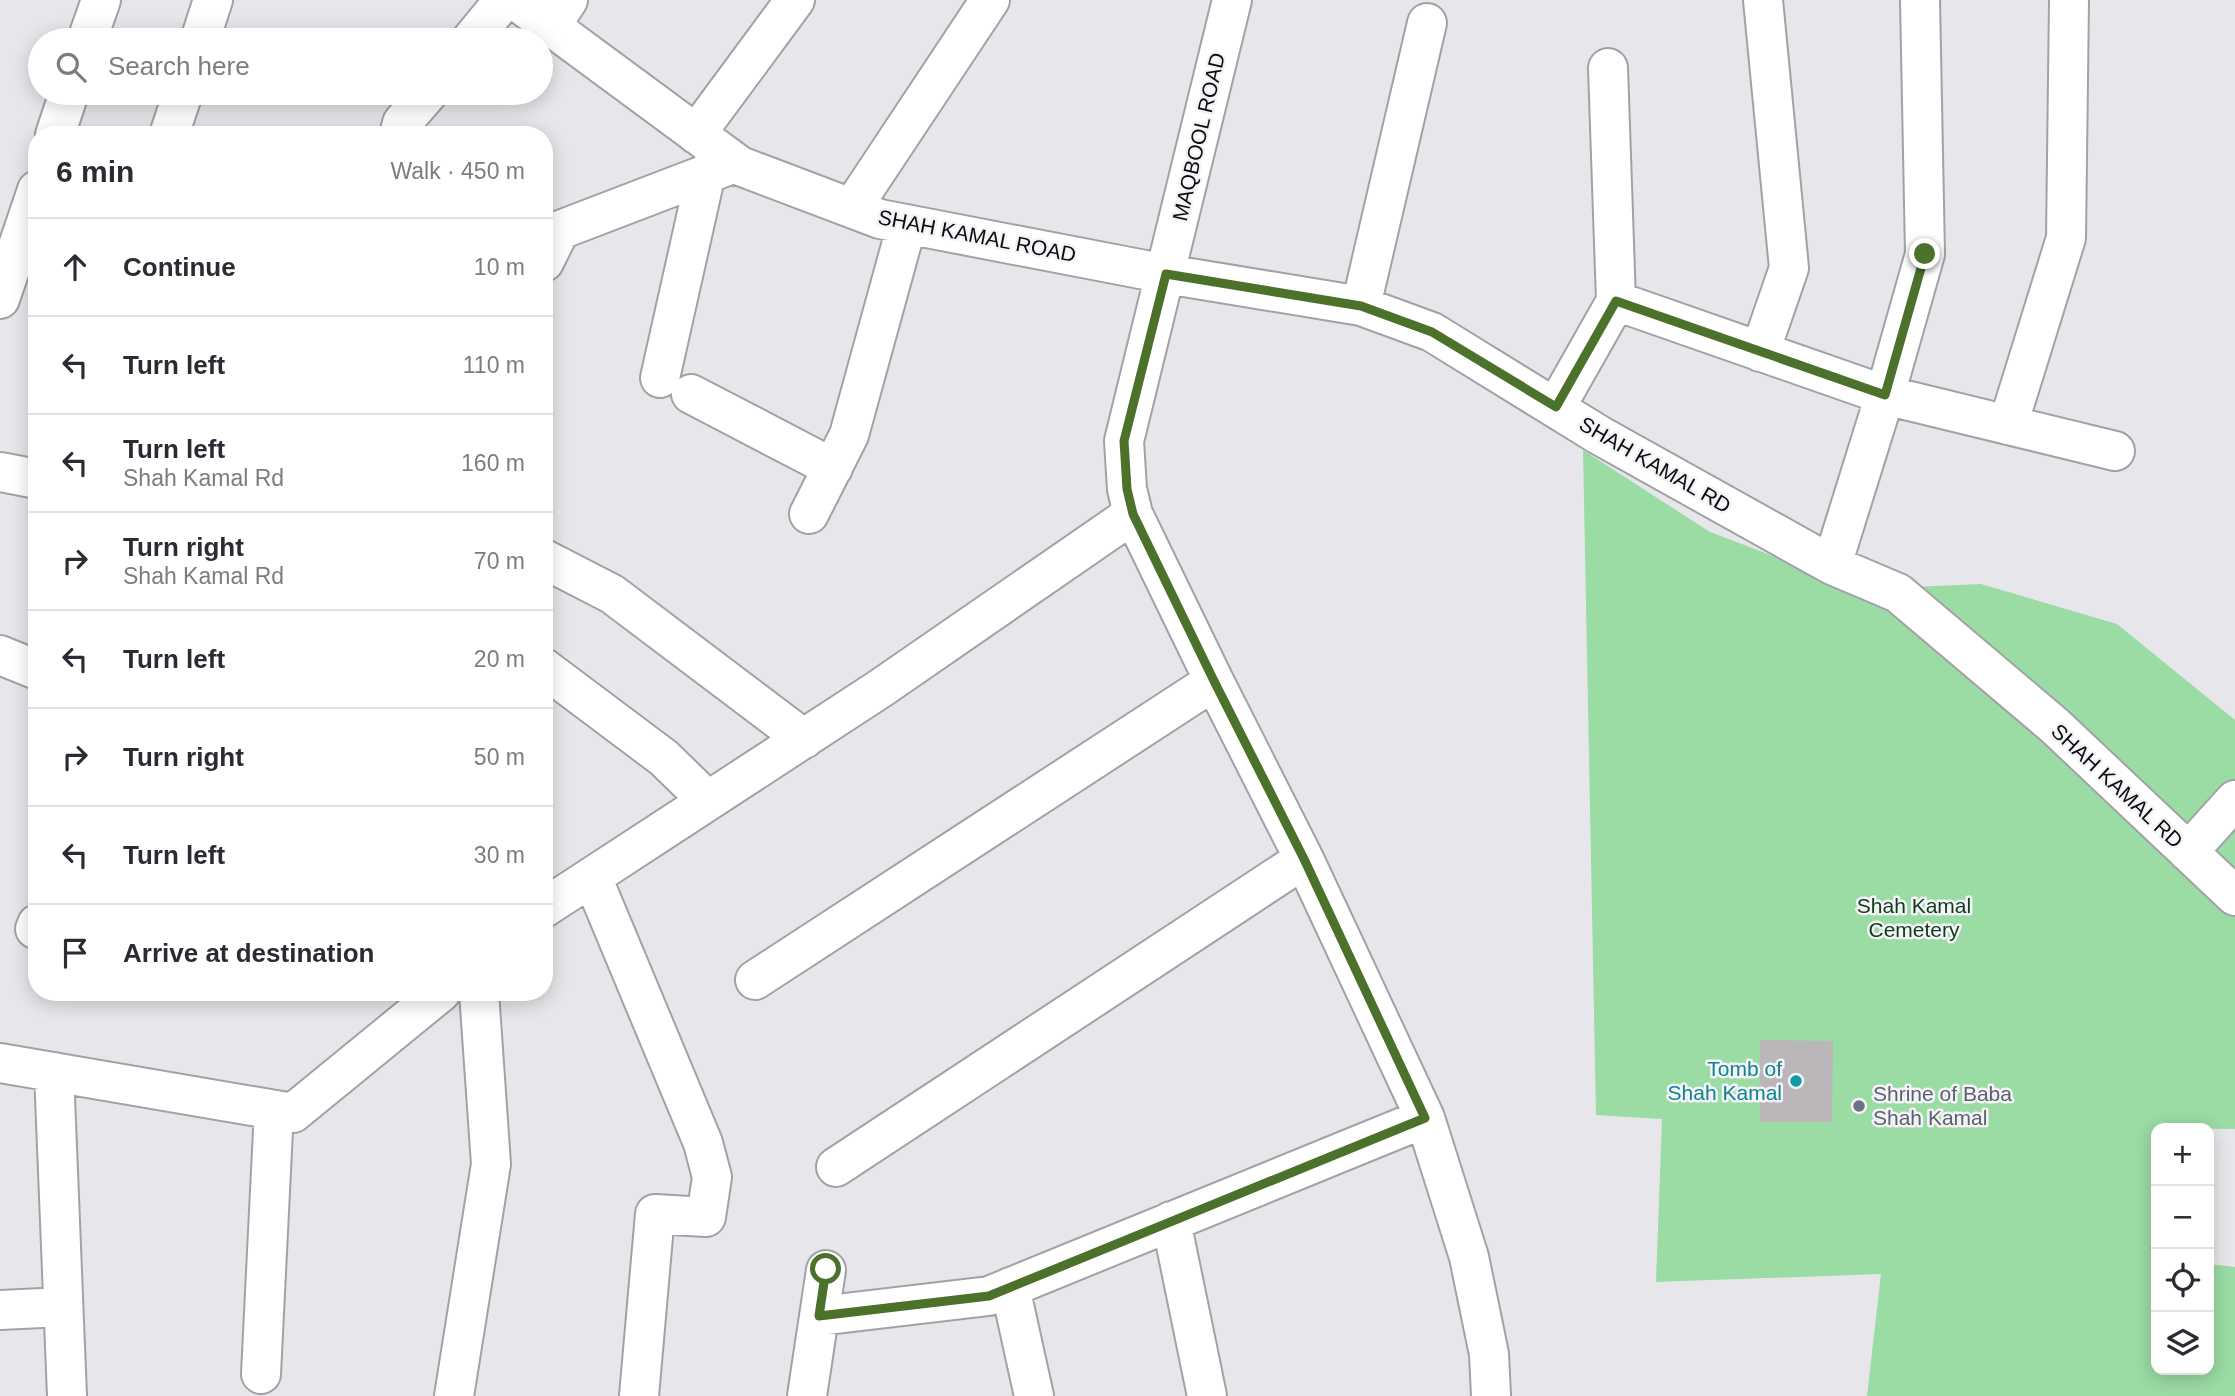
<!DOCTYPE html>
<html lang="en">
<head>
<meta charset="utf-8">
<style>
	body { margin:0; font-family:Helvetica,sans-serif; background:#f2f2f3; color:#2b2b33 }
	.controls { position:absolute; right:21px; bottom:21px; display:grid; overflow:hidden; border-radius:14px; box-shadow:0 4px 18px #0003 }
	.controls button { width:63px; height:63px; display:grid; place-items:center; padding:0; border:0; border-bottom:2px solid #e1e1e2; background:#fff; color:#2b2b33; font:35px sans-serif }
	.stop { position:absolute; width:21px; height:21px; margin:-16px; border:5px solid #4b712b; border-radius:50%; background:#fff }
	.stop.end { background:#4b712b; border-color:#fff; box-shadow:0 2px 7px #0008 }
	.list { margin:0; padding:0; list-style:none }
	h2 { display:flex; justify-content:space-between; align-items:center; height:91px; margin:0; padding:0 28px; font-size:30px }
	h2 small { font-size:23px; font-weight:400; color:#7c7c81 }
	.list li { display:grid; grid-template-columns:46px 1fr auto; gap:21px; align-items:center; box-sizing:border-box; height:98px; padding:0 28px; border-top:2px solid #e1e1e2 }
	.list b { display:block; font-size:26px; white-space:nowrap }
	.list p { margin:0; font-size:23px; white-space:nowrap; color:#7c7c81 }
	.list em { font-size:23px; font-style:normal; color:#7c7c81 }
	.icon { flex:none; width:38px; height:38px; fill:none; stroke:currentColor; stroke-width:2; stroke-linecap:round; stroke-linejoin:round }
	.map { position:relative; flex:none; width:2235px; height:1396px; overflow:hidden }
	.search { position:absolute; background:#fff; box-shadow:0 4px 18px #0003; left:28px; top:28px; width:525px; height:77px; display:flex; align-items:center; gap:18px; box-sizing:border-box; padding:0 24px; border-radius:38px; color:#7c7c81; font-size:26px }
	.panel { position:absolute; background:#fff; box-shadow:0 4px 18px #0003; left:28px; top:126px; width:525px; height:875px; border-radius:28px }
	.map>svg:first-child { display:block }
</style>
</head>
<body>
<div class="map">
<svg width="2235" height="1396" viewBox="0 0 2235 1396">
	<rect width="100%" height="100%" fill="#e7e7eb"/>
	<!-- green -->
	<path fill="#9bdba4" d="M1583,450L1710,532L1831,578L1866,589L1981,584L2117,624L2235,720V1129L2156,1128V1370H2209V1264L2235,1267V1396H1867L1881,1274L1656,1282L1662,1119L1596,1115Z"/>
	<!-- building -->
	<path fill="#bab6b9" d="M1760,1040L1833,1041L1832,1122H1760Z"/>
	<g fill="none" stroke-linecap="round" stroke-linejoin="round">
		<defs>
			<path id="minor" d="M515,0L740,166L880,219L1166,274L1361,306L1432,332L1599,435L1832,565L1898,593L2055,726L2235,896
				M1232,0L1124,441L1127,489L1133,514L1214,681L1304,859L1425,1118L1469,1257L1489,1354L1491,1396
				M551,26L568,0
				M87,40L101,0
				M200,40L213,0
				M471,40L504,0
				M696,134L795,0
				M55,135L69,93
				M169,135L183,93
				M399,135L402,123L428,93
				M852,208L990,0
				M544,262L560,230L735,163
				M0,299L37,190
				M1616,301L1885,395L2115,451
				M1361,306L1427,23
				M1760,352L1789,268L1763,0
				M660,378L706,173
				M691,394L833,468
				M1556,407L1616,301L1608,68
				M2008,425L2066,238L2069,0
				M0,472L37,479
				M809,514L849,435L907,224
				M544,559L612,594L804,739
				M1832,565L1885,395L1925,254L1920,0
				M0,655L37,670
				M544,668L664,758L708,801
				M2188,852L2235,800
				M592,877L703,1143L712,1177L706,1217L655,1214L639,1396
				M544,908L881,688L1133,514
				M35,929L37,924
				M755,980L1214,681
				M0,1063L293,1113L441,992
				M54,1072L67,1396
				M836,1167L1304,859
				M1171,1221L1207,1396
				M1010,1287L1034,1396
				M0,1310L63,1307
				M819,1316L989,1296L1425,1118
				M261,1374L274,1110
				M454,1396L491,1164L479,992
				M807,1396L826,1270"/>
		</defs>
		<!-- minor casing -->
		<use href="#minor" stroke="#a2a2a6" stroke-width="42"/>
		<!-- minor -->
		<use href="#minor" stroke="#fff" stroke-width="38"/>
	</g>
	<g fill="none" stroke-linecap="round" stroke-linejoin="round">
		<!-- route -->
		<path stroke="#4b712b" stroke-width="9" d="M826,1269L819,1316L989,1296L1425,1118L1304,859L1214,681L1133,514L1127,489L1124,441L1166,274L1361,306L1432,332L1556,407L1616,301L1885,395L1925,254"/>
	</g>
	<!-- markers -->
	<circle fill="#0f9aa8" stroke="#f4f4f8" stroke-width="2.5" cx="1796" cy="1081" r="7"/>
	<circle fill="#6b7280" stroke="#f4f4f8" stroke-width="2.5" cx="1859" cy="1106" r="7"/>
	<g text-anchor="middle" stroke-width="5" stroke-linejoin="round" paint-order="stroke">
		<!-- street labels -->
		<g font-size="21" fill="#0c0c0d" stroke="#f4f4f8">
			<text transform="translate(1199 137) rotate(-77)" y="7">MAQBOOL ROAD</text>
			<text transform="translate(977 236) rotate(11)" y="7">SHAH KAMAL ROAD</text>
			<text transform="translate(1655 465) rotate(30)" y="7">SHAH KAMAL RD</text>
			<text transform="translate(2117 786) rotate(43)" y="7">SHAH KAMAL RD</text>
		</g>
		<!-- park labels -->
		<g font-size="21" fill="#0d3c19" stroke="#f4f4f8">
			<text x="1914" y="913">Shah Kamal<tspan x="1914" dy="24">Cemetery</tspan></text>
		</g>
		<!-- culture labels -->
		<g font-size="21" fill="#0d838f" stroke="#f4f4f8" text-anchor="end">
			<text x="1782" y="1076">Tomb of<tspan x="1782" dy="24">Shah Kamal</tspan></text>
		</g>
		<!-- worship labels -->
		<g font-size="21" fill="#5b616d" stroke="#f4f4f8" text-anchor="start">
			<text x="1873" y="1101">Shrine of Baba<tspan x="1873" dy="24">Shah Kamal</tspan></text>
		</g>
	</g>
</svg>
<div class="controls">
<button>+</button>
<button>−</button>
<button><svg class="icon" aria-label="locate" viewBox="0 0 24 24"><circle cx="12" cy="12" r="6"/><path d="M12 2v4M12 18v4M2 12h4M18 12h4"/></svg></button>
<button><svg class="icon" aria-label="layers" viewBox="0 0 24 24"><path d="M12 4l9 5-9 5-9-5zM3 14l9 5 9-5"/></svg></button>
</div>
<div class="stop" style="left:826px;top:1269px"></div>
<div class="stop end" style="left:1925px;top:254px"></div>
<div class="search"><svg class="icon" aria-label="search" viewBox="0 0 24 24"><circle cx="10" cy="10" r="6"/><path d="M15 15l6 6"/></svg>Search here</div>
<section class="panel">
<h2>6 min<small>Walk · 450 m</small></h2>
<ul class="list">
<li><svg class="icon" aria-label="ahead" viewBox="0 0 24 24"><path d="M12 20V5M6 11l6-6 6 6"/></svg><div><b>Continue</b></div><em>10 m</em></li>
<li><svg class="icon" aria-label="left" viewBox="0 0 24 24"><path d="M17 20v-9H6M10 6l-5 5 5 5"/></svg><div><b>Turn left</b></div><em>110 m</em></li>
<li><svg class="icon" aria-label="left" viewBox="0 0 24 24"><path d="M17 20v-9H6M10 6l-5 5 5 5"/></svg><div><b>Turn left</b><p>Shah Kamal Rd</p></div><em>160 m</em></li>
<li><svg class="icon" aria-label="right" viewBox="0 0 24 24"><path d="M7 20v-9h11M14 6l5 5-5 5"/></svg><div><b>Turn right</b><p>Shah Kamal Rd</p></div><em>70 m</em></li>
<li><svg class="icon" aria-label="left" viewBox="0 0 24 24"><path d="M17 20v-9H6M10 6l-5 5 5 5"/></svg><div><b>Turn left</b></div><em>20 m</em></li>
<li><svg class="icon" aria-label="right" viewBox="0 0 24 24"><path d="M7 20v-9h11M14 6l5 5-5 5"/></svg><div><b>Turn right</b></div><em>50 m</em></li>
<li><svg class="icon" aria-label="left" viewBox="0 0 24 24"><path d="M17 20v-9H6M10 6l-5 5 5 5"/></svg><div><b>Turn left</b></div><em>30 m</em></li>
<li><svg class="icon" aria-label="arrive" viewBox="0 0 24 24"><path d="M6 21V4h12l-3 4 3 4H6"/></svg><div><b>Arrive at destination</b></div></li>
</ul>
</section>
</div>
</body>
</html>
